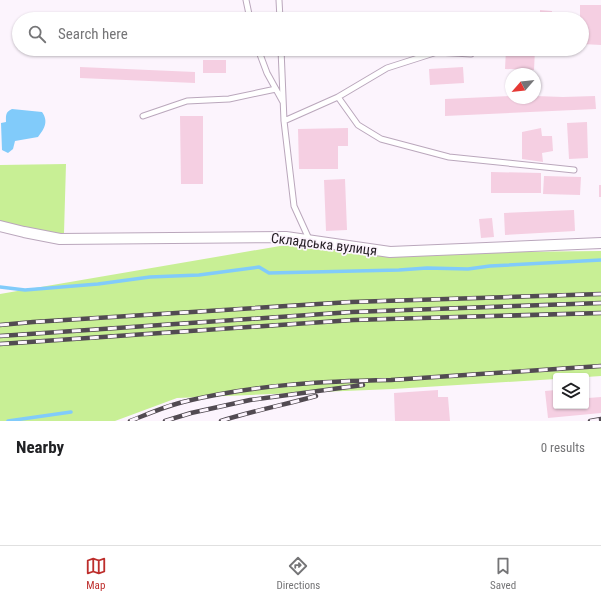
<!DOCTYPE html>
<html lang="en">
<head>
<meta charset="utf-8">
<style>
	body { margin:0; font-family:"Roboto Condensed",sans-serif; background:#f2f2f2; color:#202124 }
	.controls { position:absolute; right:12px; bottom:12px; display:grid; overflow:hidden; border-radius:4px; box-shadow:0 1px 3px #0004 }
	.controls button { width:36px; height:36px; display:grid; place-items:center; padding:0; border:0; border-bottom:1px solid #e0e0e0; background:#fff; color:#202124; font:20px sans-serif }
	.compass { position:absolute; left:505px; top:68px; width:36px; height:36px; border-radius:50%; background:#fff; box-shadow:0 1px 3px #0004; rotate:242deg }
	.list { margin:0; padding:0; list-style:none }
	h2 { display:flex; justify-content:space-between; align-items:center; height:52px; margin:0; padding:0 16px; font-size:17px }
	h2 small { font-size:13px; font-weight:400; color:#757577 }
	.icon { flex:none; width:22px; height:22px; fill:none; stroke:currentColor; stroke-width:2; stroke-linecap:round; stroke-linejoin:round }
	.map { position:relative; flex:none; width:601px; height:421px; overflow:hidden }
	.search { position:absolute; background:#fff; box-shadow:0 1px 3px #0004; left:12px; right:12px; top:12px; height:44px; display:flex; align-items:center; gap:10px; box-sizing:border-box; padding:0 14px; border-radius:22px; color:#757577; font-size:15px }
	.sheet { height:124px; background:#fff }
	nav { display:flex; justify-content:space-around; align-items:center; box-sizing:border-box; height:56px; border-top:1px solid #e0e0e0; background:#fff; font-size:11px; color:#757577 }
	nav a { display:grid; justify-items:center; gap:2px }
	nav .on { color:#bd2e2c }
	.map>svg:first-child { display:block }
</style>
</head>
<body>
<div class="map">
<svg width="601" height="421" viewBox="0 0 601 421">
	<rect width="100%" height="100%" fill="#fcf4fd"/>
	<!-- green -->
	<path fill="#c8ef95" d="M66,164L64,233C43,235 20,227 0,222V165Z
		M309,241L390,253L601,251V376L586,377V376H556V379L393,389L177,398L115,421H0V294Z"/>
	<!-- water -->
	<path fill="#81cbfa" d="M12,109L42,112C49,122 44,129 38,137L15,141L13,149L8,153L2,150L1,123L6,122C6,116 5,112 12,109Z"/>
	<g fill="none" stroke-linecap="round" stroke-linejoin="round">
		<!-- stream -->
		<path stroke="#81cbfa" stroke-width="3.5" d="M0,287L25,290L98,284L150,277L199,275L259,267L269,273L399,270L427,268L468,269L490,266L601,260
			M8,421L71,412"/>
	</g>
	<!-- building -->
	<path fill="#f5cfe2" d="M580,5H601V45L582,44V19H580Z
		M540,10L552,11V19H540Z
		M506,49H535L534,70L505,69Z
		M539,49H551V56H539Z
		M203,60H226V73H203Z
		M80,67L195,72V83L80,78Z
		M463,67L464,83L430,85L429,69Z
		M511,96V98H535V96L563,97L595,96L596,109L445,116V99Z
		M180,116H203V184H181Z
		M587,122L588,158L569,159L567,123Z
		M348,128V146H338V169H299L298,129Z
		M541,128L542,136H552L553,151L542,153L543,162L522,159V132Z
		M491,172L541,173V193H491Z
		M544,176L581,177L580,195L543,194Z
		M345,179L347,230L326,231L324,180Z
		M599,185H601V197H599Z
		M574,210L575,231L505,235L504,213Z
		M492,218L494,237L481,238L479,219Z
		M587,387L588,398L601,397V413L548,418L545,391L556,390V406H586V388Z
		M438,390V397H448L450,421H395L394,393Z"/>
	<g fill="none" stroke-linecap="round" stroke-linejoin="round">
		<defs>
			<path id="service" d="M246,0L250,19
				M279,0L280,19
				M258,49L267,73L283,102
				M281,49L284,121L294,206L309,239
				M338,97L387,68L437,52L471,54
				M143,116L187,101L229,99L276,89
				M284,121L338,97L358,125L381,139L449,157L574,170"/>
			<path id="minor" d="M0,226L24,232L60,239L286,237L390,252L601,243"/>
		</defs>
		<!-- service casing -->
		<use href="#service" stroke="#baa7bc" stroke-width="7"/>
		<!-- minor casing -->
		<use href="#minor" stroke="#baa7bc" stroke-width="12"/>
		<!-- service -->
		<use href="#service" stroke="#fff" stroke-width="5"/>
		<!-- minor -->
		<use href="#minor" stroke="#fff" stroke-width="10"/>
		<defs>
			<path id="rail" d="M0,325L33,322L351,302L601,294
				M0,336L352,312L601,303
				M0,344L353,320L601,313
				M130,421C148,414 168,405 187,401C253,385 323,381 391,380L601,366
				M165,421L191,413L250,400L363,385
				M221,421C252,411 284,405 316,396
				M590,421L601,419"/>
		</defs>
		<!-- rail casing -->
		<use href="#rail" stroke="#524b52" stroke-width="4.5"/>
		<!-- rail -->
		<use href="#rail" stroke="#fcf4fd" stroke-width="3" stroke-dasharray="9" stroke-linecap="butt"/>
	</g>
	<g text-anchor="middle" stroke-width="3.5" stroke-linejoin="round" paint-order="stroke">
		<!-- street labels -->
		<g font-size="14" fill="#231c23" stroke="#fcf4fd">
			<text transform="translate(324 244) rotate(7)" y="5">Складська вулиця</text>
		</g>
	</g>
</svg>
<div class="controls">
<button><svg class="icon" aria-label="layers" viewBox="0 0 24 24"><path d="M12 4l9 5-9 5-9-5zM3 14l9 5 9-5"/></svg></button>
</div>
<svg class="compass" viewBox="-18 -18 36 36"><path d="M0-13l5 13h-10z" fill="#e53935"/><path d="M0 13l5-13h-10z" fill="#757577"/></svg>
<div class="search"><svg class="icon" aria-label="search" viewBox="0 0 24 24"><circle cx="10" cy="10" r="6"/><path d="M15 15l6 6"/></svg>Search here</div>
</div>
<section class="sheet">
<h2>Nearby<small>0 results</small></h2>
<ul class="list">
</ul>
</section>
<nav>
<a class="on"><svg class="icon" aria-label="map" viewBox="0 0 24 24"><path d="M3 6l6-2 6 2 6-2v14l-6 2-6-2-6 2zM9 4v14M15 6v14"/></svg>Map</a>
<a><svg class="icon" aria-label="directions" viewBox="0 0 24 24"><path d="M12 3l9 9-9 9-9-9zM9 14v-3h6M13 9l2 2-2 2"/></svg>Directions</a>
<a><svg class="icon" aria-label="saved" viewBox="0 0 24 24"><path d="M7 4h10v16l-5-4-5 4z"/></svg>Saved</a>
</nav>
</body>
</html>
